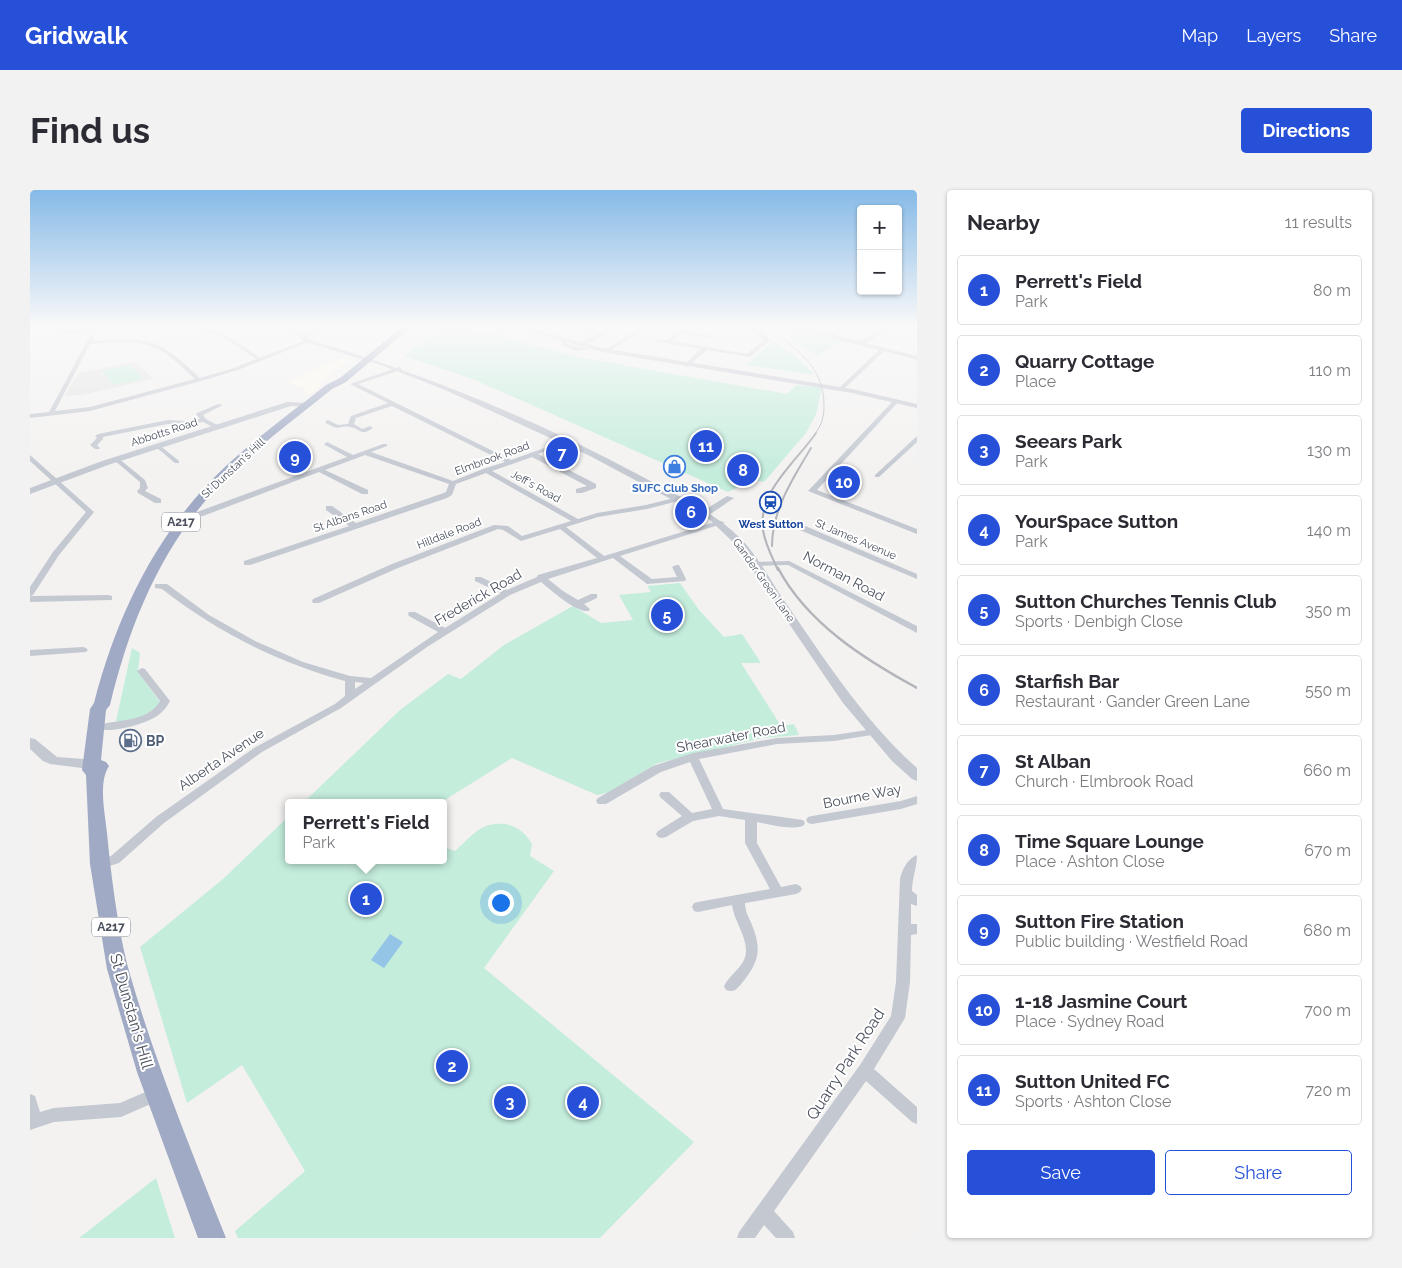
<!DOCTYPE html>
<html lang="en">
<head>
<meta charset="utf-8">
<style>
	body { margin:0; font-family:Raleway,sans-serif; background:#f2f2f3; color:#2b2b33 }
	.controls { position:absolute; right:15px; top:15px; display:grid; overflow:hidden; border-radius:5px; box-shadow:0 1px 4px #0004 }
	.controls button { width:45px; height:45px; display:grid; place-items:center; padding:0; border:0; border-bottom:1px solid #e1e1e2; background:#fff; color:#2b2b33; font:25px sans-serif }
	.you { position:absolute; left:470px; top:712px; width:18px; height:18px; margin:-12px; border:4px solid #fff; border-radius:50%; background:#1a73e8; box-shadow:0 0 0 8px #1a73e833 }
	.badge { display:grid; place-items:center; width:32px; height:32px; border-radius:50%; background:#2750d8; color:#fff; font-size:16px; font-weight:700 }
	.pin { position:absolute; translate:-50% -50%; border:2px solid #fff; box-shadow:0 1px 5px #0006 }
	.popup { position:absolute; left:255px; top:609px; width:162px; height:65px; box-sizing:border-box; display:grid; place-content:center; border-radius:5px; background:#fff; filter:drop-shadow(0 1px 4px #0005); font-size:16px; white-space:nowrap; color:#7c7c81 }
	.popup b { font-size:19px; color:#2b2b33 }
	.popup::after { content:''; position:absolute; left:50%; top:100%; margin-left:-10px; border:10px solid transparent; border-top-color:#fff }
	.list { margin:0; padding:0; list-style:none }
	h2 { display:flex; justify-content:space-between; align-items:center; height:65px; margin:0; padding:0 20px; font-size:21px }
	h2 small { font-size:16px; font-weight:400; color:#7c7c81 }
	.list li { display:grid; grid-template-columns:32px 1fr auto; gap:15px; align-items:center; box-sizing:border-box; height:70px; margin:0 10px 10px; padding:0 10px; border:1px solid #e1e1e2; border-radius:5px }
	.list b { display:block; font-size:19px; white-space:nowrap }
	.list p { margin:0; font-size:16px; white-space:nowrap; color:#7c7c81 }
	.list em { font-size:16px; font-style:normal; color:#7c7c81 }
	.actions { display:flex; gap:10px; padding:15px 20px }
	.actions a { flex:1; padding:11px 0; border:1px solid #2750d8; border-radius:5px; text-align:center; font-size:18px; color:#2750d8 }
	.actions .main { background:#2750d8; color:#fff }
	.map { position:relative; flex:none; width:887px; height:1048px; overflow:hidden; border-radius:5px }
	header { display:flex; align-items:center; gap:30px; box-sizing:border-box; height:70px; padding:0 25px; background:#2750d8; color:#fff }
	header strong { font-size:24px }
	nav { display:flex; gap:28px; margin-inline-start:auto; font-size:18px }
	.intro { display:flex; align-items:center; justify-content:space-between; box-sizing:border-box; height:120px; padding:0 30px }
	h1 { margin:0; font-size:35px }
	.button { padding:12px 22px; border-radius:5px; background:#2750d8; color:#fff; font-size:18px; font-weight:700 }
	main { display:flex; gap:30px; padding:0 30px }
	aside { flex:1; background:#fff; border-radius:5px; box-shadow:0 1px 4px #0004 }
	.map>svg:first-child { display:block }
</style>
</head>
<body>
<header>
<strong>Gridwalk</strong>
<nav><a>Map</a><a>Layers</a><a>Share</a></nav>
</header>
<div class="intro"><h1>Find us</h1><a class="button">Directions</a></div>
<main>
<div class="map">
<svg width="887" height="1048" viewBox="0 0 887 1048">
	<rect width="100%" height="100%" fill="#f3f2f1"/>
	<!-- commercial -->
	<path fill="#fbfaed" d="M311,168H318V171L289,193L291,196L280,204L273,201L277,199L258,192Z"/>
	<!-- education -->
	<path fill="#e4e3e2" d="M105,172L124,189L52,205L35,206L48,183Z"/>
	<!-- green -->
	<path fill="#c4eddc" d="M411,137C423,137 450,144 459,142C469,140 475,136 486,139L472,146L548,167L757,204L767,195L792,198L786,224L776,243L734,292L723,290L698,302L445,190L374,166Z
		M745,137H765L813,151L787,166Z
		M743,151L766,167L785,185L716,175Z
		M100,175L114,189L84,195L71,180Z
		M650,393L669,420L694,447L712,444L731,473H711L751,536L764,534L769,545L733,548L628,573L577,603L567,605L482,568L410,613H273L370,520L418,484L431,489L474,455L543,416L571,433L603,430L589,405L621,402L617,396Z
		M102,458L110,463L108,482L130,512L128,517L107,530L88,532L86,531Z
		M258,627V670H414V657L425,661C433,654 445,640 456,636C475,630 492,636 502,654L500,666L524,681L454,778L664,952L570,1048H208L205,1041L275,981L212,875L157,913L110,757L193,689Z
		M126,988L145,1048H49Z"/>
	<!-- water -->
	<path fill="#94c4e6" d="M360,744L373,752L354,778L341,770Z"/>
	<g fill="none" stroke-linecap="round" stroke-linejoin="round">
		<!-- minor -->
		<path fill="#c3c8d1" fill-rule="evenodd" d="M7,137L39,139L69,137L62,151C121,147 126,147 170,188L204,178L226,169L192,146L159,137C190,137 206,151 230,168L276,150L281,151L208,180L171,191L60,221L0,228V224L19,222L62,142L39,143ZM86,152C127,151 137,163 165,189L60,217L25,221L60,154Z
			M286,137H292L275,149H271V147Z
			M544,137H553L575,144L551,157L548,155L549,154L567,144Z
			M612,137H618L578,162L573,161Z
			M652,137H657L654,140L681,146L678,148L651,143L642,151L717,164L734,150L717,137C725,137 735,143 740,150L720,167L677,160L657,177L654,175L655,174L671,159L623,151L626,149L637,150Z
			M766,137C776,137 792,144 799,143C806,143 810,137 819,137L804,145L830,151L856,137H862L835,153L887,166V170L854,161L813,200H809V198L849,160L796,147Z
			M531,149H535L537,154L559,159L546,161L533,156Z
			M369,177L371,178V180L328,194L481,270L534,251H538V253L508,264L566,294V298L552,303H546V299L557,296L502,267L462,281L548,329L567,323L616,315L652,306V310L617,319L568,327L536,337L574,366L688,331H691L695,333L590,366L622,389L647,387L642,377L646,375H649L656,389L655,391L617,394L583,368L518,389L533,401L548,410L561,404H567V408L554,414L560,419L559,421C546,423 521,400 511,392L480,405L397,457L311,518L232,562L134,633L89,673L70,679L66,677L64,674L66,671L81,666L126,627L224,558L305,514L315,506V491C247,472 187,442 132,399L125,398V394H137L179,425L225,451L273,472L320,486L341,488L408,442L379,426L378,424L379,422H385L415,438L471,403L445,391V387H451L477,400L507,387L508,385L567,368L530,339L491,351L473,340L468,339L368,378L289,413H283L282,411L283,409L362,374L464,335L478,336L492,346L541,331L456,283L426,294L422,305L417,308L220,375H214V371L319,336L296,320V316H302L326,333L411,304L416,302L419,294L335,265L295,280L338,300V304H332L289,282L173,326H167V322L317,267L295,255L294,254L297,252L323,265L353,254H357V256L341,262L423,291L453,279L475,272L362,216L326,228L324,234L332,239L340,236L343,238C330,247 332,239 320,237C308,235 311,242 296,233L295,232L298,230L308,235L318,234L321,226L358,213L320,194ZM325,492L334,493L325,499Z
			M864,210L869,211L787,300L887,339V344L778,301Z
			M188,214L193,215L173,225L176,229L189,236V238H185L173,232L155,235L138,234L73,247V249L67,255L70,258L69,259H65L60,255L67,248L65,246L68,244L138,230L155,231L170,229L166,224L167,223Z
			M887,246V252L849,287H845V285Z
			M128,254L149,271V273H145L126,257V255Z
			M0,265L64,322L29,365L3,405L0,406V397L23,362L56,322L0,271Z
			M84,268H88L115,290L118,298L115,301L131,309V313H125L108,303L107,301L110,298V292L84,270Z
			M697,306L704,308L679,325H673V321Z
			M753,329H759L887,384V389L753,333Z
			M759,371L887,436V443L758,375L724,376L720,374L724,372Z
			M79,405L82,406V410L0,412V406Z
			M53,457L56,458L58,460L56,462L0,466V460Z
			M112,478L115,479L140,511C137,517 133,522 127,526C115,534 83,543 69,539L68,537L69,535C90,529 118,532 130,511L107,481Z
			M844,539L848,540L849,542L848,544L804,551L747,554L669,569L693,619L773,630L775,633L773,636C759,640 741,635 727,632V653L751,697L766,694L770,696L772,699L770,702L766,704L715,713C715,721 719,728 722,735C732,760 729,772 712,793C707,799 704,803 696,800L694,796C699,786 709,780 714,770C722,752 704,733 702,715L668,722L664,721L662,717L664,713L668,712L740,699L715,653V630L689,626L663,631L636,647L632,648L628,647L626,644L628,641L652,626L631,608L629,605L631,602H639L662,623L682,619L660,572L631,582L576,614H568L566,611L568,608L623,576L663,563L747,548L804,545Z
			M887,606V614L871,619L782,634L778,633L776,630L778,627L782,626L871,611Z
			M887,665C887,678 882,688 882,701L887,705V716L881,714V734H887V744L881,745L880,792L875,828L844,879L887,917V934L882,932L836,891L744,1021L763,1042L765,1048H746L734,1035L725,1048H707L709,1042L830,875L861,826L866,792L870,689C872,680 877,669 887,665Z
			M127,897L132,899L134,904L132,909L91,927L24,932L0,940V904L5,906L10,922L24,918L90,913Z"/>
		<!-- tertiary -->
		<path fill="#c3c8d1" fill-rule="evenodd" d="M254,137C267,137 277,149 290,153C402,187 508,231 611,286C646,305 681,320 709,347C726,363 740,390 753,409C794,468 833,530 887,578V591L882,589L862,571L813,513L704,353L680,330L560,266L415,200L351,175L276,152Z
			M484,137H495L572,158L822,199L887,214V218L822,203L572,162Z
			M257,212L278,213L282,215L278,217L261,216L78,275L0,304V298L72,271Z
			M0,548L5,549L27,567L68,570L75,575L68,580L20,574L13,571L0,559Z"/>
		<!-- trunk -->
		<path fill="#a0aac4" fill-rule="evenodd" d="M372,137H381L316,192L302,199C269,226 233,252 202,282C136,346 101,427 80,515L76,520L71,570L76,572L79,576C68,593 75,623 77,643C81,685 88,740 99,781C125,872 161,960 196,1048H168L107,882L77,779L60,674L56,585L52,580L60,519L64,513C87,424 127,341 195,277C227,247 262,222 296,195L310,188Z"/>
		<!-- rail-far2 -->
		<path stroke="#b4b5bb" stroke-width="1" d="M736,137C765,157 794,176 794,215C794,227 792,234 785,244"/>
		<!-- rail-far1 -->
		<path stroke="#b4b5bb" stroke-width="2" d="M742,356C742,320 763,288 781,258
			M748,380C742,367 735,354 733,340C727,302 767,271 786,243"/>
		<!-- rail -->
		<path stroke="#b4b5bb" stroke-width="2.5" d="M748,378C777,433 834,469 887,498"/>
	</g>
	<!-- sky -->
	<linearGradient id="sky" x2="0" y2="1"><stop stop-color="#86bae7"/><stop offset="0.48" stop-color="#faf9f9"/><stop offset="1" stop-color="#faf9f9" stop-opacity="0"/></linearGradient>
	<rect width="887" height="284" fill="url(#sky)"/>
	<!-- icons -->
	<defs>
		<symbol id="shop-ring" viewBox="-11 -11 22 22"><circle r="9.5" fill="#fff" stroke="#3f7fe0" stroke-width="1.5"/><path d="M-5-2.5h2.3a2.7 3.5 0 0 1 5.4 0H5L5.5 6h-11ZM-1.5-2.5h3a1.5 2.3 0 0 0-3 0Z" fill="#3f7fe0"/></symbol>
		<symbol id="station-ring" viewBox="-11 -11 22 22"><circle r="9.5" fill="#fff" stroke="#1a4fb4" stroke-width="1.5"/><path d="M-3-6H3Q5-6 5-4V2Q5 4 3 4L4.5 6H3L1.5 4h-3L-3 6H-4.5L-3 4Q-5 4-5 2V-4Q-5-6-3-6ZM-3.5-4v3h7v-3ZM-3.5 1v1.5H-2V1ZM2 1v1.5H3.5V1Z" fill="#1a4fb4"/></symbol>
		<symbol id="fuel-ring" viewBox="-11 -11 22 22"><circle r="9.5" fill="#fff" stroke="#5c6f8a" stroke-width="1.5"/><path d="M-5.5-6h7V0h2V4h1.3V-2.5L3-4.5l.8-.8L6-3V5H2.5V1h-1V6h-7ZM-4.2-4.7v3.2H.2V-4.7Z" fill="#5c6f8a"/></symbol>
	</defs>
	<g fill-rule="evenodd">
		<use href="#shop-ring" x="632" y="264" width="25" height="25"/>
		<use href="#station-ring" x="728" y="300" width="25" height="25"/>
		<use href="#fuel-ring" x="88" y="538" width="25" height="25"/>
	</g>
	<g text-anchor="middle" stroke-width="4" stroke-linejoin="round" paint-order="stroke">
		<!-- far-street labels -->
		<g font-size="11" fill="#4a505d" stroke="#fff">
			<text transform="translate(134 242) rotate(-18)" y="4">Abbotts Road</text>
			<text transform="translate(462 268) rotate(-20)" y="4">Elmbrook Road</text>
			<text transform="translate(203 278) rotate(-43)" y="4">St Dunstan's Hill</text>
			<text transform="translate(506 296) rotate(29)" y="4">Jeff's Road</text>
			<text transform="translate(320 326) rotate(-19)" y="4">St Albans Road</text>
			<text transform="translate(419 343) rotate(-21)" y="4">Hilldale Road</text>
			<text transform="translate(826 349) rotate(23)" y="4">St James Avenue</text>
			<text transform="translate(734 390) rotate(55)" y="4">Gander Green Lane</text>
		</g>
		<!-- far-shop labels -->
		<g font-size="11" font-weight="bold" fill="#366cbe" stroke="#fff">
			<text x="645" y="302">SUFC Club Shop</text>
		</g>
		<!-- far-transit labels -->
		<g font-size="11" font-weight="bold" fill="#164399" stroke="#fff">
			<text x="741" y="338">West Sutton</text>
		</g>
		<!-- shield labels -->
		<g fill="#fff" stroke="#80848e" stroke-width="1">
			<rect x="132" y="322.5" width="38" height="19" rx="4"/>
			<rect x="62" y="727.5" width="38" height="19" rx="4"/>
		</g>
		<g font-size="12" font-weight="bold" fill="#4a505d">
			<text x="151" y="336">A217</text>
			<text x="81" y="741">A217</text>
		</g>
		<!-- street labels -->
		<g font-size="14" fill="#4a505d" stroke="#fff">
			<text transform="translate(814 386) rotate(28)" y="5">Norman Road</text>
			<text transform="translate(448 407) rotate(-30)" y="5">Frederick Road</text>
			<text transform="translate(701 547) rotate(-11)" y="5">Shearwater Road</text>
			<text transform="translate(191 569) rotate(-34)" y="5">Alberta Avenue</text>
			<text transform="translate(832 606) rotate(-11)" y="5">Bourne Way</text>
		</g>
		<!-- service labels -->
		<g font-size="14" font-weight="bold" fill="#4e5e75" stroke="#fff" text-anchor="start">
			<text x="116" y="556">BP</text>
		</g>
		<!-- near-street labels -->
		<g font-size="16" fill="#4a505d" stroke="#fff">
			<text transform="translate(102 821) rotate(74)" y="6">St Dunstan's Hill</text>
			<text transform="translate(815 874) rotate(-57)" y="6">Quarry Park Road</text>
		</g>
	</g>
</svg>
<div class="controls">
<button>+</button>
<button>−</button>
</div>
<div class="you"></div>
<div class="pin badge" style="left:336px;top:709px">1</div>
<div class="popup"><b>Perrett's Field</b>Park</div>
<div class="pin badge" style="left:422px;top:876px">2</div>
<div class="pin badge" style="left:480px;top:912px">3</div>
<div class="pin badge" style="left:553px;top:912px">4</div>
<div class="pin badge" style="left:637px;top:425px">5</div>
<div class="pin badge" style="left:661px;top:322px">6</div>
<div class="pin badge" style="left:532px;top:263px">7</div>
<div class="pin badge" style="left:713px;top:280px">8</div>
<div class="pin badge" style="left:265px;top:267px">9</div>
<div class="pin badge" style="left:814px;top:292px">10</div>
<div class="pin badge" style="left:676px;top:256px">11</div>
</div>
<aside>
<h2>Nearby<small>11 results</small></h2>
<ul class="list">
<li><span class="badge">1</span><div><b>Perrett's Field</b><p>Park</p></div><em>80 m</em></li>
<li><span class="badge">2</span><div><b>Quarry Cottage</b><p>Place</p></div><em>110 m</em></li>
<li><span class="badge">3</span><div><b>Seears Park</b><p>Park</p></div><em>130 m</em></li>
<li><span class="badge">4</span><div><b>YourSpace Sutton</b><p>Park</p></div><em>140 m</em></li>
<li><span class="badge">5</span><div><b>Sutton Churches Tennis Club</b><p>Sports · Denbigh Close</p></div><em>350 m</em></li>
<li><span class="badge">6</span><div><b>Starfish Bar</b><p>Restaurant · Gander Green Lane</p></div><em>550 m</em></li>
<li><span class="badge">7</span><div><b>St Alban</b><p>Church · Elmbrook Road</p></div><em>660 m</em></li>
<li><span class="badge">8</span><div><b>Time Square Lounge</b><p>Place · Ashton Close</p></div><em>670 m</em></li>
<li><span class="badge">9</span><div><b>Sutton Fire Station</b><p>Public building · Westfield Road</p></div><em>680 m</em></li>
<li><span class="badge">10</span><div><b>1-18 Jasmine Court</b><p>Place · Sydney Road</p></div><em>700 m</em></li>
<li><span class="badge">11</span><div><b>Sutton United FC</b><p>Sports · Ashton Close</p></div><em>720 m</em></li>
</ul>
<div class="actions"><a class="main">Save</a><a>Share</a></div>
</aside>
</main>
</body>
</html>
